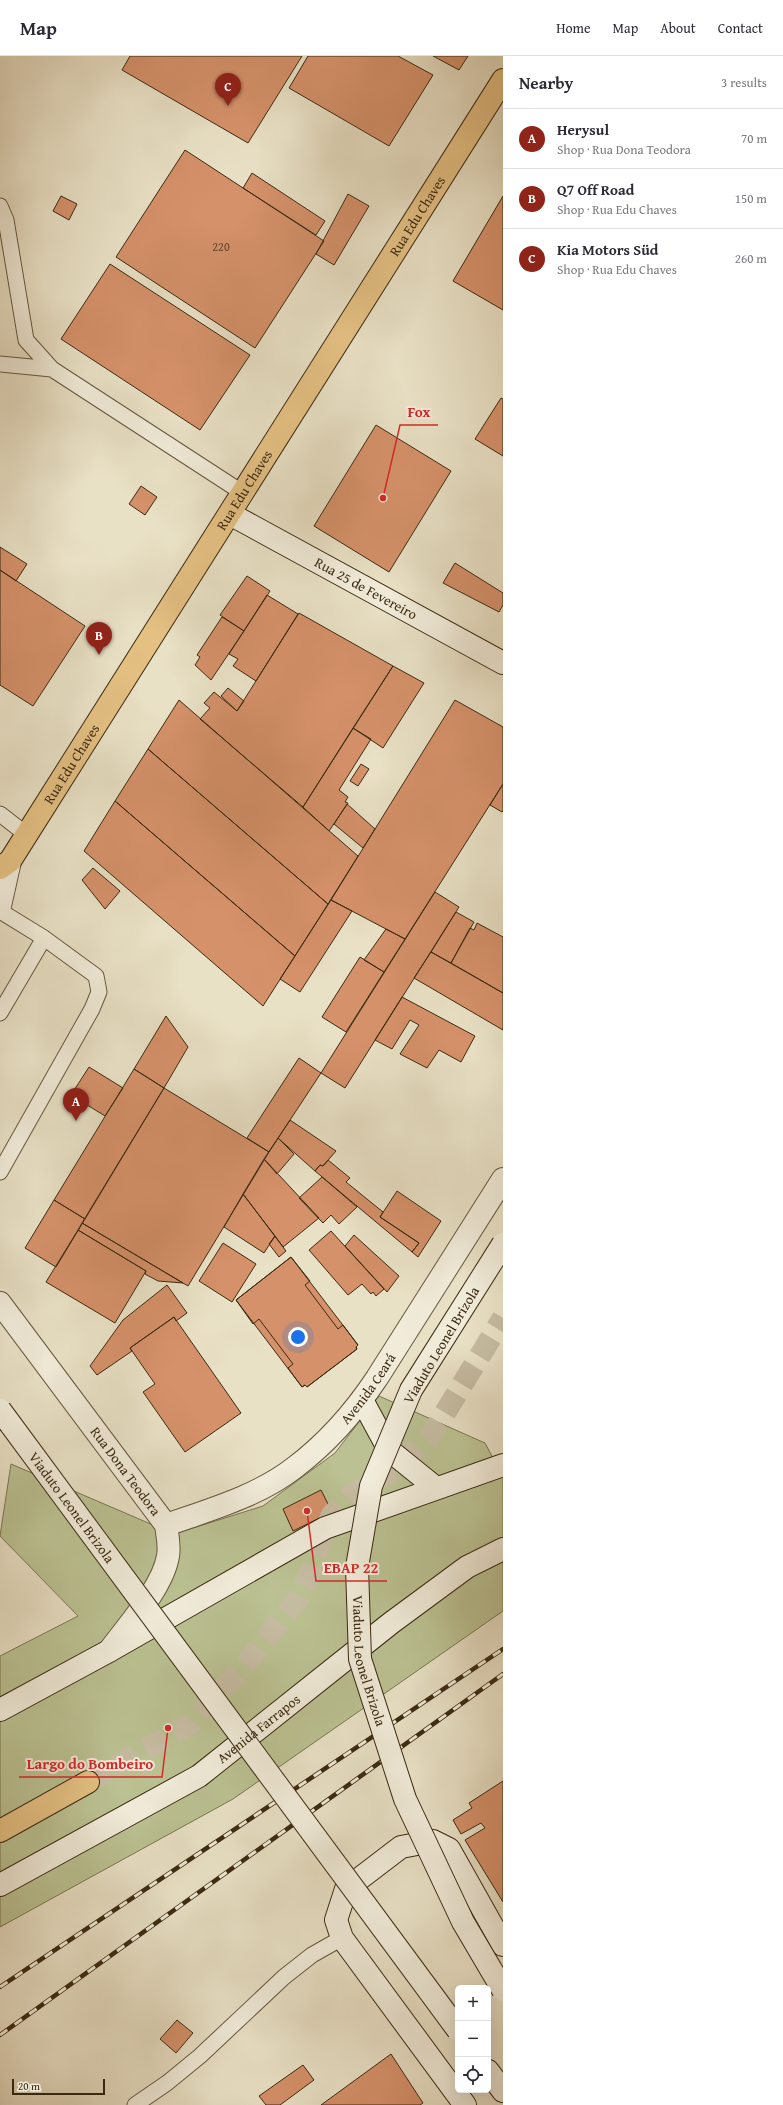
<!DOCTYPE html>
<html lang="en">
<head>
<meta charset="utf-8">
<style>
	body { margin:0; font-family:"Gentium Book Plus",serif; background:#f2f2f3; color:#2b2b33 }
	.controls { position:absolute; right:12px; bottom:12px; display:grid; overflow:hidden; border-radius:6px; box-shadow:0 4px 16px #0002 }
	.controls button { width:36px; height:36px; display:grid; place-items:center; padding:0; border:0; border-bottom:1px solid #e1e1e2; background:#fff; color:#2b2b33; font:20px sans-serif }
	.scale { position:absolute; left:12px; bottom:10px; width:93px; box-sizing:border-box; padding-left:4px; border:2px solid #3b2a12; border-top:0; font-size:11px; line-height:14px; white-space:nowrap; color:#3b2a12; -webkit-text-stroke:3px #f1ecda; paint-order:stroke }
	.you { position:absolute; left:298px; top:1281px; width:14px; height:14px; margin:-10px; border:3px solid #fff; border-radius:50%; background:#1a73e8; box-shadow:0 0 0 6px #1a73e833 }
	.badge { display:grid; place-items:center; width:26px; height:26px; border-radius:50%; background:#8f2418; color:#fff; font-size:13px; font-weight:700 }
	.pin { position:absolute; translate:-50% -33px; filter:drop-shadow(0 1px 2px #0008) }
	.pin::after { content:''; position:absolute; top:21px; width:14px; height:12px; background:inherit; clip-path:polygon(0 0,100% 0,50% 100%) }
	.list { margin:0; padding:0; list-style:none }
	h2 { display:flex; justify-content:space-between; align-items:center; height:52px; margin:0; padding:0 16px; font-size:17px }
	h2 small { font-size:13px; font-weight:400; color:#7c7c81 }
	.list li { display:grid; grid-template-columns:26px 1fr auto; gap:12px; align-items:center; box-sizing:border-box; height:60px; padding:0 16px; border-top:1px solid #e1e1e2 }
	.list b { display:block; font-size:15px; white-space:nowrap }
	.list p { margin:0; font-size:13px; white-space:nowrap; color:#7c7c81 }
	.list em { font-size:13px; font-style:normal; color:#7c7c81 }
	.icon { flex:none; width:22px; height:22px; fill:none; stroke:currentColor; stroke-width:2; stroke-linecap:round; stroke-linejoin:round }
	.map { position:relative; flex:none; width:503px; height:2049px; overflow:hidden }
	header { display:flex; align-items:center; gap:24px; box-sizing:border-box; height:56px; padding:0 20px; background:#fff; border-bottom:1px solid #e1e1e2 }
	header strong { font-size:19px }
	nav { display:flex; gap:22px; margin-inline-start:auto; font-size:14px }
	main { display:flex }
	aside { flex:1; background:#fff }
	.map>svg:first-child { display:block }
</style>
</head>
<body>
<header>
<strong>Map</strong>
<nav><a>Home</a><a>Map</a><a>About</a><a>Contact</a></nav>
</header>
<main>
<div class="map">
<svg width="503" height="2049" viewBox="0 0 503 2049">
	<rect width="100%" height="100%" fill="#e9e1c6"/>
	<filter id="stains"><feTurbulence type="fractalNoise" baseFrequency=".005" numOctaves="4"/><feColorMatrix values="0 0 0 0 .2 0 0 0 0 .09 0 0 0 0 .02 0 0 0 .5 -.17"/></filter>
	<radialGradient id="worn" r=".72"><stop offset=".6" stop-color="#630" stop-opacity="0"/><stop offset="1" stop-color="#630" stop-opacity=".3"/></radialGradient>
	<!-- green -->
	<path fill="#bbc192" stroke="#7b7652" d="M379,1340L485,1387L503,1421V1555L233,1743L0,1871V1600L78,1560L0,1480L11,1408L174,1478L263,1450L335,1397Z"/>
	<!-- building -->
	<path fill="#d5916a" stroke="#3b2a12" d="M130,0H302L248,87L122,14Z
		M308,0H398L433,19L389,90L289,32Z
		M433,0H468L459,14Z
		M185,94L324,185L255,292L116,201Z
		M252,117L325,165L316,179L243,132Z
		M348,138L369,150L334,209L316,198Z
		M61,140L77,148L69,164L53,155Z
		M503,140V254L453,225Z
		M110,208L250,299L200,374L61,283Z
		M501,342L503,343V400L475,383Z
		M376,369L451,415L389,516L314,470Z
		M141,430L157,441L145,459L129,448Z
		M0,491L27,508L16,525L0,514Z
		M455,507L503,537V549L499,556L443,527Z
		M0,514L85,570L33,650L0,629Z
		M247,520L270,535L244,575L220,559Z
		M267,539L298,558L256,625L233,610L238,603L229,598Z
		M299,557L393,610L303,751L200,663L210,652L204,647L214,636L237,655Z
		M222,561L244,575L211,624L195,609L200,601L197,599Z
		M393,610L424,627L383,692L353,672Z
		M228,632L244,645L237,655L221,640Z
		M179,644L358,800L328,848L148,693Z
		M455,644L503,671V728L405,883L331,844Z
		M353,672L371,683L339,734L348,741L345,746L348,747L329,775L303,751Z
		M148,693L328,848L295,900L115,745Z
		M361,708L369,713L358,730L350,725Z
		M503,728V755L502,756L490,749Z
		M115,745L295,900L263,950L84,795Z
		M347,748L375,773L363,792L334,768Z
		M93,812L120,835L105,853L82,824Z
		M435,836L459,851L345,1032L321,1017Z
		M331,844L352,855L300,936L280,923Z
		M456,856L474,866L451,907L431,896Z
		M477,867L503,881V937L451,907L470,872L474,874Z
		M386,873L405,883L384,916L364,904Z
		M431,896L503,937V974L414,922Z
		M360,901L384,916L346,976L322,961Z
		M402,941L475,980L461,1006L439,994L427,1012L400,998L419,969L410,964L392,993L375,984Z
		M166,960L188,991L164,1032L134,1013Z
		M299,1002L321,1017L269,1096L247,1082Z
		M89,1011L123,1032L105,1060L71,1039Z
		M134,1013L164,1032L85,1163L54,1144Z
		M164,1032L269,1096L188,1230L82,1167Z
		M290,1064L336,1095L323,1110L320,1109L315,1115L278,1082Z
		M278,1082L294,1098L277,1118L264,1103Z
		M264,1103L319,1162L283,1191L243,1138Z
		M328,1104L350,1122L346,1126L383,1156L380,1161L419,1187L412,1196L315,1115L320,1109L323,1110Z
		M322,1121L357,1151L339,1168L331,1159L323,1167L299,1142Z
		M397,1135L441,1165L418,1201L412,1196L419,1187L380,1161Z
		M243,1138L275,1180L264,1197L224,1171Z
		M54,1144L85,1163L56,1211L25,1192Z
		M82,1167L183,1227L158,1225L145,1218L146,1215L78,1174Z
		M78,1174L146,1215L115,1267L46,1226Z
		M331,1175L384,1233L376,1240L373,1236L371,1238L362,1228L348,1239L309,1194Z
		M354,1179L399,1220L387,1236L345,1190Z
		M275,1180L286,1195L279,1201L269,1188Z
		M223,1187L256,1208L232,1246L199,1225Z
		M291,1201L358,1289L356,1291L357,1293L307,1331L305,1329L302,1331L236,1244Z
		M291,1201L310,1225L305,1229L338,1273L343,1269L358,1289L356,1291L357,1293L307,1331L305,1329L302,1331L288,1312L293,1308L259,1263L253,1268L236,1244Z
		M167,1229L187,1257L176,1265L174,1261L130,1292L132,1295L97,1319L90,1310L123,1264Z
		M174,1261L241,1357L185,1396L143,1336L155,1328L130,1292Z
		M321,1434L332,1456L293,1475L283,1453Z
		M503,1725V1846L465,1784L485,1772L481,1767L461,1778L453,1764L472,1752L469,1747Z
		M177,1964L193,1977L176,1997L160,1983Z
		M391,1998L423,2047L420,2049H321Z
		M303,2009L314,2024L280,2049H266L259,2040Z"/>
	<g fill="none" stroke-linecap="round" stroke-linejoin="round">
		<!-- primary-tunnel -->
		<path stroke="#c6bca2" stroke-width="22" stroke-dasharray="22 11" stroke-linecap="butt" d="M88,1726L190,1668L242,1612L298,1543L312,1513L320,1486L332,1459L352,1439L399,1411L432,1378L503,1262"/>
		<defs>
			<path id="lane" d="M0,150L6,164L26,284L52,313L243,437
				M0,308L52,313
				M0,758L27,779
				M0,855L44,882L96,920L99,936L92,953L0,1116
				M0,957L44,882
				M135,2049L167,2027L200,2000L284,1921L312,1899L342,1882"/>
			<g id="street">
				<path d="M0,850L10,805"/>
				<path id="s1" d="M0,1247L166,1469C167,1478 170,1490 168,1500C163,1531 128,1569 109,1595"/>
				<path id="s2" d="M166,1469C209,1454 258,1440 294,1412C326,1388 355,1355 377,1322L503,1123"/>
			</g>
			<g id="secondary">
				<path id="s3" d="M230,458L503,607"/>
				<path d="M362,1344L389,1394L436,1432"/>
				<path d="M0,1654L109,1595L325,1472L503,1409"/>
				<path id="s4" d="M0,1829L199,1720L391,1567L467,1511L503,1493"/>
				<path d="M488,2015L503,2035"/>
				<path d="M465,2049L342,1882L336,1864L346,1833L401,1791L433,1785L449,1793L503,1889"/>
			</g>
			<g id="primary">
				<path id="s5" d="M0,812L10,805L503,24"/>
				<path d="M0,1775L88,1726"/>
			</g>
		</defs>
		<!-- lane casing -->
		<use href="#lane" stroke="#66583f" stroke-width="17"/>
		<!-- street casing -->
		<use href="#street" stroke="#66583f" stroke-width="24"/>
		<!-- secondary casing -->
		<use href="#secondary" stroke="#3b2a12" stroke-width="24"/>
		<!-- primary casing -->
		<use href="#primary" stroke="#3b2a12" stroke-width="24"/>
		<!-- lane -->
		<use href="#lane" stroke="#f1ecda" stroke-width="15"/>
		<!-- street -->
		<use href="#street" stroke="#f1ecda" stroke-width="22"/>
		<!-- secondary -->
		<use href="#secondary" stroke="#f1ecda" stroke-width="22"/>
		<!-- primary -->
		<use href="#primary" stroke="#e4c083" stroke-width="22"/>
		<defs>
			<path id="rail" d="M0,1931L503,1593
				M0,1979L503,1618"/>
		</defs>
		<!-- rail casing -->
		<use href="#rail" stroke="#3b2a12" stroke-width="4.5"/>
		<!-- rail -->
		<use href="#rail" stroke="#f1ecda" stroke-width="3" stroke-dasharray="9" stroke-linecap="butt"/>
		<defs>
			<g id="secondary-bridge">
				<path id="s6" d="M503,1188L411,1334L371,1430L357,1511L360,1603L405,1743L463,1866L503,1934"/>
				<path id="s7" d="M0,1354L458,1974"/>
			</g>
		</defs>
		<!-- secondary-bridge casing -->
		<use href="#secondary-bridge" stroke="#3b2a12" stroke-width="24" stroke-linecap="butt"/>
		<!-- secondary-bridge -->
		<use href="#secondary-bridge" stroke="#f1ecda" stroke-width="22"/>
	</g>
	<g text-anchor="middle" stroke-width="4" stroke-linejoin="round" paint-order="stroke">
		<!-- number labels -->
		<g font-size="12" fill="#624428">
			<text x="221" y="195">220</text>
		</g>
		<!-- street labels -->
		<g font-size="14" fill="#3b2a12" stroke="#f1ecda">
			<text dy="5" stroke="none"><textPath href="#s5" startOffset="775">Rua Edu Chaves</textPath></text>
			<text dy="5" stroke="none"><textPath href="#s5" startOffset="451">Rua Edu Chaves</textPath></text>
			<text dy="5" stroke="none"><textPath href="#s3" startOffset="155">Rua 25 de Fevereiro</textPath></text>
			<text dy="5" stroke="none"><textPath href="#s5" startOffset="127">Rua Edu Chaves</textPath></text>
			<text transform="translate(441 1289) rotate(-59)" y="5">Viaduto Leonel Brizola</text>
			<text dy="5" stroke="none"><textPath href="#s2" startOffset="250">Avenida Ceará</textPath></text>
			<text dy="5" stroke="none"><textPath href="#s1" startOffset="210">Rua Dona Teodora</textPath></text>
			<text dy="5" stroke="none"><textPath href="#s7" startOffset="121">Viaduto Leonel Brizola</textPath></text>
			<text dy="5" stroke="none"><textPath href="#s6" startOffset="454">Viaduto Leonel Brizola</textPath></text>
			<text dy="5" stroke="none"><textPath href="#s4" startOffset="303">Avenida Farrapos</textPath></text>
		</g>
	</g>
	<!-- callouts -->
	<path fill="none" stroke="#d62828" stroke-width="1.5" d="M383 442L400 369H438M307 1455L316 1525H387M168 1672L162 1721H19"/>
	<g fill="#d62828" stroke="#f1ecda" stroke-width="1.5">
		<circle cx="383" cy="442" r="4"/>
		<circle cx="307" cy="1455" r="4"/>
		<circle cx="168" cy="1672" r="4"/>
	</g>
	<g font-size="15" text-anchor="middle" font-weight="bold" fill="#d62828" stroke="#f1ecda" stroke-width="4" stroke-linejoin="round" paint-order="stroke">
		<text x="419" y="361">Fox</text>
		<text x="351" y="1517">EBAP 22</text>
		<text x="90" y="1713">Largo do Bombeiro</text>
	</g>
	<rect width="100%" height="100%" filter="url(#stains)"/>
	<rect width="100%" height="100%" fill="url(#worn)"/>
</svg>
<div class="controls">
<button>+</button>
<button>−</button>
<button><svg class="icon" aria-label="locate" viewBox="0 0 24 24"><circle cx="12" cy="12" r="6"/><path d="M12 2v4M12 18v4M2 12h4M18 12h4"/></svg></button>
</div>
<div class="scale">20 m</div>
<div class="you"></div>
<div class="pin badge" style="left:76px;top:1065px">A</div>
<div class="pin badge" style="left:99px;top:599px">B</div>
<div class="pin badge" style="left:228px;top:50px">C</div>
</div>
<aside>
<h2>Nearby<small>3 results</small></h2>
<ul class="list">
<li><span class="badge">A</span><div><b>Herysul</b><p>Shop · Rua Dona Teodora</p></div><em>70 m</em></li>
<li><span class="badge">B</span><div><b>Q7 Off Road</b><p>Shop · Rua Edu Chaves</p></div><em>150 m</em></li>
<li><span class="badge">C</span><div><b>Kia Motors Süd</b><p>Shop · Rua Edu Chaves</p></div><em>260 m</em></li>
</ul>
</aside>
</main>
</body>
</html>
